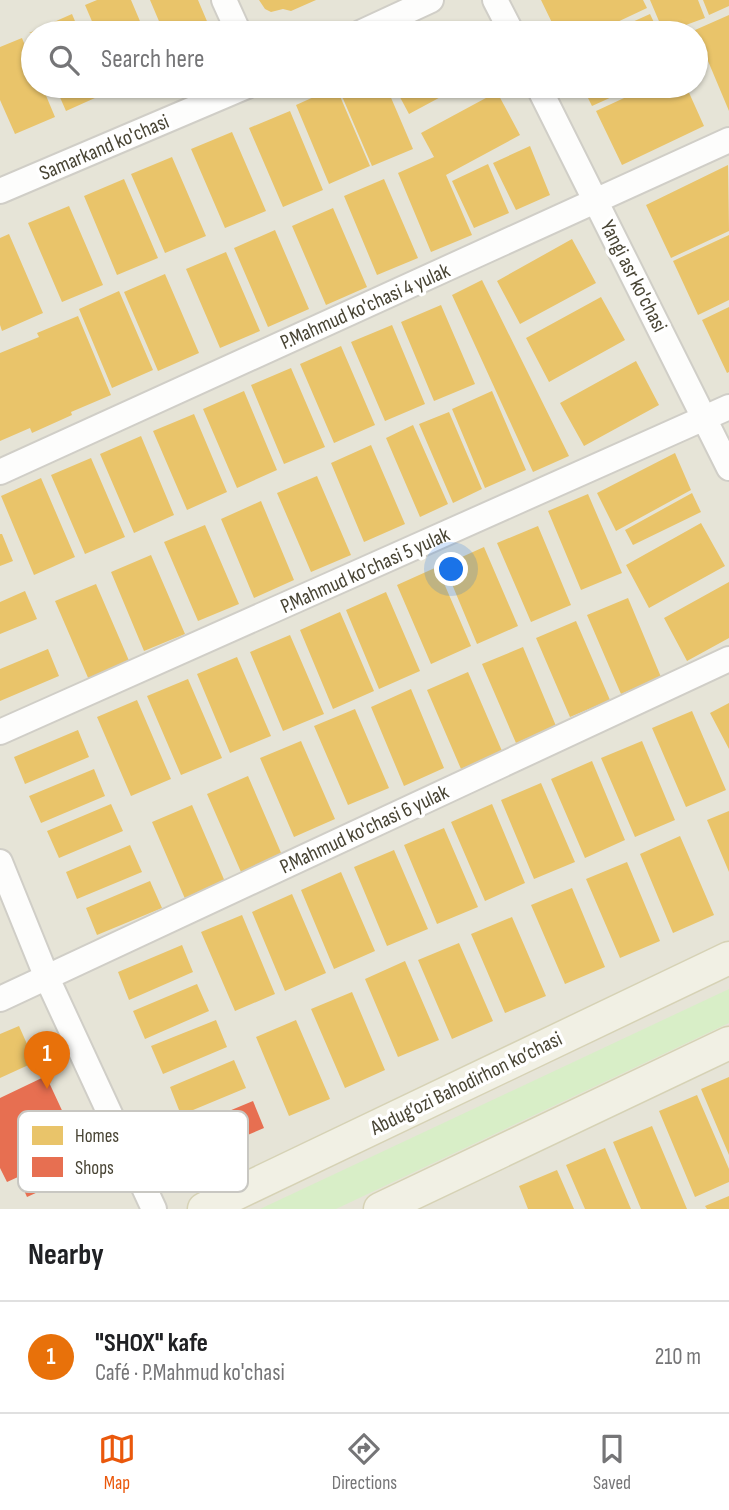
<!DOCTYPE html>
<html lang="en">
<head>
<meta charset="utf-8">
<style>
	body { margin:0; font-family:"Sofia Sans Condensed",sans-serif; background:#f6f6f6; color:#202124 }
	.you { position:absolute; left:452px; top:570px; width:24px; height:24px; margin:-18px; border:5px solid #fff; border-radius:50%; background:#1a73e8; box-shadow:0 0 0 10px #1a73e833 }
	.badge { display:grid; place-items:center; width:46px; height:46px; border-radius:50%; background:#ea580c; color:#fff; font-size:23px; font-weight:700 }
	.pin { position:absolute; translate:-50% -58px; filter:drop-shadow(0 2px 4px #0008) }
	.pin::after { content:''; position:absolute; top:37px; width:24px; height:21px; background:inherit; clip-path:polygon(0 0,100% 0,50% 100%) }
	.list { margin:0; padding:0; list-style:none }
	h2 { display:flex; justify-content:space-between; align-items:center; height:91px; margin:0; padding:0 28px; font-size:30px }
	h2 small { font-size:23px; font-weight:400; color:#757577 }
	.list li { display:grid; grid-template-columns:46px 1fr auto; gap:21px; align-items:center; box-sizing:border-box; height:112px; padding:0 28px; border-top:2px solid #e0e0e0 }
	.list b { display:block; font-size:26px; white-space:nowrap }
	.list p { margin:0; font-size:23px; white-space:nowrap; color:#757577 }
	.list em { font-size:23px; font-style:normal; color:#757577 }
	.icon { flex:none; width:38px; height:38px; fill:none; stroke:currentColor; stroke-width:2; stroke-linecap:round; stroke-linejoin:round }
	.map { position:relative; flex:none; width:729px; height:1209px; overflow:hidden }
	.search { position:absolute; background:#fff; box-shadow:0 2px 5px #0004; left:21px; right:21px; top:21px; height:77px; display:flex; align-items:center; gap:18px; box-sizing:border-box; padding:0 24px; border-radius:38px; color:#757577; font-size:26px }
	.sheet { height:203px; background:#fff }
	nav { display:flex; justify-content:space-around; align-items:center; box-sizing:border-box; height:98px; border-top:2px solid #e0e0e0; background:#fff; font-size:19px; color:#757577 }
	nav a { display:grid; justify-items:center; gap:4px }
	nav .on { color:#ea580c }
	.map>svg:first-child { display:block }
</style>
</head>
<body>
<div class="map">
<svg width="729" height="1209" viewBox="0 0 729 1209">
	<rect width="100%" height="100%" fill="#f2f0ea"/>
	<!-- residential -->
	<path fill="#e6e4d7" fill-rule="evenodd" d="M0,0H729V1209H0ZM33,33H696V86H33Z"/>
	<!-- green -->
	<path fill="#d8eec7" d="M729,989V1023L336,1209H260Z"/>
	<!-- homes -->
	<path fill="#e9c46a" d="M97,0H131L145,33H97L85,5Z
		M150,0H198L212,33H164Z
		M259,0H316L291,11L283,9L271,12L265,9Z
		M541,0H643L647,8L594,33H557Z
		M650,0H698L705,18L664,33Z
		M703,0H729V6L709,15Z
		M72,14L80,33H29Z
		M650,14L659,33H608Z
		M729,15V111L695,30Z
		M22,38L33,66V86H42L55,117L15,134L0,100V47Z
		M55,86H103L106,93L66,111Z
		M341,86H386L413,149L372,166L338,87Z
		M394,86H461L409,114Z
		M582,86H636L592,106Z
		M650,86H686L704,126L622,165L596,111Z
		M336,87L370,166L329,184L296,105Z
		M497,92L520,135L446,175L472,235L431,252L398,173L434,157L421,133Z
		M290,111L323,190L283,207L249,128Z
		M232,132L266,211L225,228L191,149Z
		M530,146L550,195L516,210L493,163Z
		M172,157L206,236L165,253L131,174Z
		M488,164L509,213L474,228L452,181Z
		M728,165L729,231L671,258L646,205Z
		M124,179L158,258L117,275L84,196Z
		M384,179L418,258L377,275L344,196Z
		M69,206L103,285L62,302L28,223Z
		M333,208L367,287L326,305L292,226Z
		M275,230L309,309L268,327L234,248Z
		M9,234L43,313L2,331L0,325V238Z
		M729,235V300L698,315L673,261Z
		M572,239L596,283L520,324L497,281Z
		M226,252L260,331L220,348L186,269Z
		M165,274L199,353L158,371L124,292Z
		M482,280L569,456L533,472L452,295Z
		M119,291L153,370L112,388L79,309Z
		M601,297L625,340L549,382L526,338Z
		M441,305L475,384L434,401L401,322Z
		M729,307V372L727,373L702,320Z
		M78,316L111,395L71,412L72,415L32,433L30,428L0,441V353L39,337L37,333Z
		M392,325L425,404L385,421L351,342Z
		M341,346L375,425L334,443L300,364Z
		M636,361L659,405L584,446L560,403Z
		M291,368L325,447L284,464L251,385Z
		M244,391L277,470L237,488L203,409Z
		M492,391L526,470L485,488L452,409Z
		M449,412L482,489L453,503L419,424Z
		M194,414L227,492L187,510L153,431Z
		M413,425L448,504L420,517L386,438Z
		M141,436L174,515L134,533L100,454Z
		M371,445L405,524L364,542L331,463Z
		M675,453L691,490L616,531L597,493Z
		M91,458L125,537L85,554L51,475Z
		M317,476L351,555L311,572L277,493Z
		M41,478L75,557L34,575L1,496Z
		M692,493L701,512L633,545L625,530Z
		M588,494L622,573L581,590L548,511Z
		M261,501L294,580L254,598L221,519Z
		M701,523L725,566L649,608L626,565Z
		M205,525L239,604L198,621L164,542Z
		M538,526L571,605L531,622L497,543Z
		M0,534H2L13,561L0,566Z
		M484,547L518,626L477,644L444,565Z
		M151,555L185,634L144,651L111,572Z
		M437,567L471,646L431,664L397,585Z
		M729,582V638L687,661L664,618Z
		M96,584L130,663L89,680L55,601Z
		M25,591L37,619L0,634V602Z
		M386,592L420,671L379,689L346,610Z
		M628,598L661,677L621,694L587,615Z
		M340,612L374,691L333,709L300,630Z
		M576,621L610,700L570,717L536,638Z
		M290,635L324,714L283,731L250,652Z
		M523,647L556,726L516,743L482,664Z
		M48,649L59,676L0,701V669Z
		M237,657L271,736L230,753L197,674Z
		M468,672L502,751L461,769L427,690Z
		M188,679L222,758L181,775L147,696Z
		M411,689L444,768L404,786L371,707Z
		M137,700L171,779L131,796L97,717Z
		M729,703V749L710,713Z
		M355,709L389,788L348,805L314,726Z
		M692,711L726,790L686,807L652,728Z
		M78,730L89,757L25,784L14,757Z
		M301,741L335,819L294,837L260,758Z
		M642,741L675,820L635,837L601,758Z
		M592,761L625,840L585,858L551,779Z
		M94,769L105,796L41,823L29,796Z
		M248,776L282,855L241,872L207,794Z
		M541,783L575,862L534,879L501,800Z
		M111,804L123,831L59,858L47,831Z
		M492,804L525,883L485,901L451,822Z
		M192,805L226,884L186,901L152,822Z
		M729,811V872L707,820Z
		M444,828L478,907L437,924L404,845Z
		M680,836L714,915L673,933L640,854Z
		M130,845L142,872L77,899L66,872Z
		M394,850L428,929L387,946L354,867Z
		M627,862L660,941L620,958L586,879Z
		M341,872L375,951L334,969L301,890Z
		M150,881L162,908L97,935L86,908Z
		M572,888L605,967L565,984L531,905Z
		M292,894L326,973L285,991L252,912Z
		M242,915L275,994L235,1011L201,932Z
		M512,917L546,996L505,1013L471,934Z
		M459,943L493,1021L452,1039L418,960Z
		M182,945L193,972L129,1000L118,972Z
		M405,961L439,1040L398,1057L365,979Z
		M197,984L209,1011L145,1039L133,1011Z
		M352,992L385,1070L345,1088L311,1009Z
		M216,1020L227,1047L163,1074L151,1046Z
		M296,1020L330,1099L289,1116L256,1037Z
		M19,1026L35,1062L0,1078V1034Z
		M234,1060L246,1088L181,1115L170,1087Z
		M729,1077V1155L701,1089Z
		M697,1095L729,1169V1182L695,1197L659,1111Z
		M652,1126L687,1209H641L613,1142Z
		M605,1148L631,1209H585L566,1165Z
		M557,1170L574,1209H528L519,1186Z
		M729,1196V1209H707L705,1206Z"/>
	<!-- shops -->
	<path fill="#e76f51" d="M46,1076L73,1134L49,1145L55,1159L41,1166L51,1186L27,1197L18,1177L7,1182L0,1168V1098Z
		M253,1101L264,1128L200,1155L188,1128Z"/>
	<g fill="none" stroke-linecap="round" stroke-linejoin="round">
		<defs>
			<path id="minor" d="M224,0L239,33
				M495,0L512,33
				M360,33L431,0
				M538,86L729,468
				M0,191L247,86
				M0,472L729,140
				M0,732L729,407
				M0,862L47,978L154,1209
				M0,999L729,659"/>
			<path id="major" d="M204,1209L729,958
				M380,1209L729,1043"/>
		</defs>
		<!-- minor casing -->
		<use href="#minor" stroke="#d0cec7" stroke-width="28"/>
		<!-- major casing -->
		<use href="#major" stroke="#d6d2b5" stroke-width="35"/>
		<!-- minor -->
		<use href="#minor" stroke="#fdfdfc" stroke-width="24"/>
		<!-- major -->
		<use href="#major" stroke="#f1f0e4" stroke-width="32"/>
	</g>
	<g text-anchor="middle" stroke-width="7" stroke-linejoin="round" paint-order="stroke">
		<!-- street labels -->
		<g font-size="21" fill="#494535" stroke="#fff">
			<text transform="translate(104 147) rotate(-23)" y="7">Samarkand ko'chasi</text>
			<text transform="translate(634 276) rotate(63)" y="7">Yangi asr ko'chasi</text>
			<text transform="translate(365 306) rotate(-24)" y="7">P.Mahmud ko'chasi 4 yulak</text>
			<text transform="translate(365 570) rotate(-24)" y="7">P.Mahmud ko'chasi 5 yulak</text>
			<text transform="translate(364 829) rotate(-25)" y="7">P.Mahmud ko'chasi 6 yulak</text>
			<text transform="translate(466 1083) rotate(-26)" y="7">Abdug’ozi Bahodirhon ko’chasi</text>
		</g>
	</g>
	<!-- legend -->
	<rect x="18" y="1111" width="230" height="81" rx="10" fill="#fff" stroke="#c8c7c2" stroke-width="2"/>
	<rect x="32" y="1126" width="31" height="19" fill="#e9c46a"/>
	<rect x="32" y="1157" width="31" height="20" fill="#e76f51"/>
	<g font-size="19" fill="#494535">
		<text x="75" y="1142">Homes</text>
		<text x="75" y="1174">Shops</text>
	</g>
</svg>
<div class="you"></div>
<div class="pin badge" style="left:47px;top:1089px;background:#e8710a">1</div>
<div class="search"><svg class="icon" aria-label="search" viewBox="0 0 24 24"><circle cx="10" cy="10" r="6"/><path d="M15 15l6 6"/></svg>Search here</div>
</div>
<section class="sheet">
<h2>Nearby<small></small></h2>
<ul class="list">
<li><span class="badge" style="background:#e8710a">1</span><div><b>&quot;SHOX&quot; kafe</b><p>Café · P.Mahmud ko'chasi</p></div><em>210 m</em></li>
</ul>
</section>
<nav>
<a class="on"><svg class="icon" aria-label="map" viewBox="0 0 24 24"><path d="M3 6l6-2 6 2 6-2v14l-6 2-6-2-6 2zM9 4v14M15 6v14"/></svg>Map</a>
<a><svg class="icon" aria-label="directions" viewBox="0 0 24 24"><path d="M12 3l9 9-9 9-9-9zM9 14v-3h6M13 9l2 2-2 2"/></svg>Directions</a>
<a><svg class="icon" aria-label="saved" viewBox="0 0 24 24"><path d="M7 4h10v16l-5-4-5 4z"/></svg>Saved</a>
</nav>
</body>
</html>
